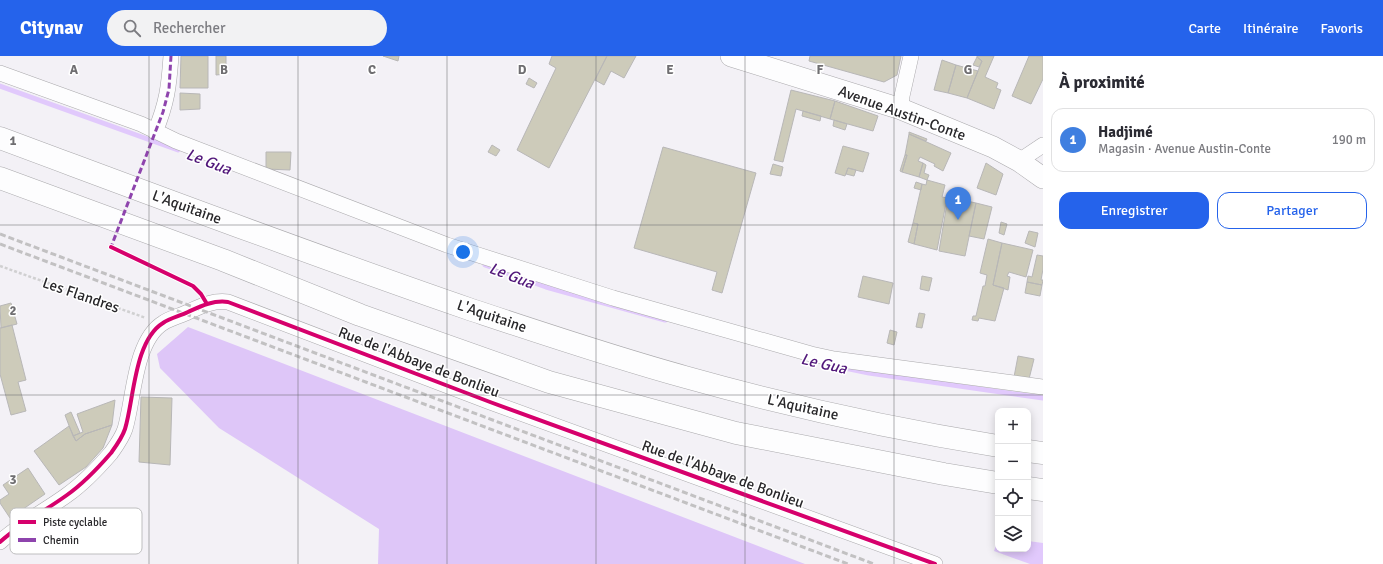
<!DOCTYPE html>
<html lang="fr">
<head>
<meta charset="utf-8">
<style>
	body { margin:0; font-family:Signika,sans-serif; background:#f2f2f3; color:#2b2b33 }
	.controls { position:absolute; right:12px; bottom:12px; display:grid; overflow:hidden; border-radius:8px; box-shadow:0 2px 10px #0003 }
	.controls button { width:36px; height:36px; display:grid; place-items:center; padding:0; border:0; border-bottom:1px solid #e1e1e2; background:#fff; color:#2b2b33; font:20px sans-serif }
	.you { position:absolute; left:463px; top:196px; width:14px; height:14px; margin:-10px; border:3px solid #fff; border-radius:50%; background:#1a73e8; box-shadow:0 0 0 6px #1a73e833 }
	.badge { display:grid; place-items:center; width:26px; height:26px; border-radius:50%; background:#2563eb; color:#fff; font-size:13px; font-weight:700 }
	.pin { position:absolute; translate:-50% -33px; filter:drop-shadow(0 1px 2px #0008) }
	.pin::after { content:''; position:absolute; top:21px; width:14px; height:12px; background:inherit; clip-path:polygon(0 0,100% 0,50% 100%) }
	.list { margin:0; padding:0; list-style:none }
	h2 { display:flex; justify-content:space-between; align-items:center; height:52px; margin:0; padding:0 16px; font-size:17px }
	h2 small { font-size:13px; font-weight:400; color:#7c7c81 }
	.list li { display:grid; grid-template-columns:26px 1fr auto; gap:12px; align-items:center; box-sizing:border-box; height:64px; margin:0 8px 8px; padding:0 8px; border:1px solid #e1e1e2; border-radius:12px }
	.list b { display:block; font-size:15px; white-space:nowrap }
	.list p { margin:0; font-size:13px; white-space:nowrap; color:#7c7c81 }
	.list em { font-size:13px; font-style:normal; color:#7c7c81 }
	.actions { display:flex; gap:8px; padding:12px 16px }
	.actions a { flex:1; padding:9px 0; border:1px solid #2563eb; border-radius:12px; text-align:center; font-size:14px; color:#2563eb }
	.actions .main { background:#2563eb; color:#fff }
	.icon { flex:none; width:22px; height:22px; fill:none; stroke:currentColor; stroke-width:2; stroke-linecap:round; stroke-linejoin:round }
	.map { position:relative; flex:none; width:1043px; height:508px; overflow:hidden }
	header { display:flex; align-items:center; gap:24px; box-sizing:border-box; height:56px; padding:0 20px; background:#2563eb; color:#fff }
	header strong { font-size:19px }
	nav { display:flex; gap:22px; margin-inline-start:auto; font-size:14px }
	.search { width:280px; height:36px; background:#f2f2f3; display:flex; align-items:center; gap:10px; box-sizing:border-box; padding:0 14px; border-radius:22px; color:#7c7c81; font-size:15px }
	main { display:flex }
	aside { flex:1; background:#fff }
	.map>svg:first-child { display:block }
</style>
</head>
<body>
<header>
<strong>Citynav</strong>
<div class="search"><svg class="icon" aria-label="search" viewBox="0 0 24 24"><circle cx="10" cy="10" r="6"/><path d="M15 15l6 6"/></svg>Rechercher</div>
<nav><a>Carte</a><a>Itinéraire</a><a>Favoris</a></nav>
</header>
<main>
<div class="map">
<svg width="1043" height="508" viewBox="0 0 1043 508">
	<rect width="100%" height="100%" fill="#f3f1f6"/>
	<!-- forest -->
	<path fill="#dec6f8" d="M188,271L805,508H806H378L379,473L219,372L160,312L157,298Z"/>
	<!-- water -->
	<path fill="#e1c9fc" d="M998,483V493H1028V485L1043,487V508H1030L994,495Z"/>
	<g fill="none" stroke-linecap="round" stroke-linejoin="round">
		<!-- stream -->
		<path stroke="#e1c9fc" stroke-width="5" d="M0,30L178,94
			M485,209L546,231L665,264
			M835,310L869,317L1043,342"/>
	</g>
	<!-- building -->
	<path fill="#cdcbba" stroke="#b8b7b7" d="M181,0H208V32H180Z
		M216,0H226V18L216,19Z
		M383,0H399L398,5Z
		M552,0H607L549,112L517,94L556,12L549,8Z
		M607,0H636L624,22L611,15L604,29L595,24Z
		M810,0H901L897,19L884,26L809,5Z
		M977,0H994L985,21L998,27L996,32L1001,34L994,53L967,42L982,5L977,1Z
		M1029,0H1043V23L1031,48L1012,40Z
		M977,1L982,5L979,11L973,9Z
		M942,4L956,9L948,37L934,34Z
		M956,9L978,15L967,42L948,37Z
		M529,22L537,27L534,32L526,28Z
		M791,34L835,45L830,63L796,53L783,106L774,104Z
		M180,37L200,38V53L180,54Z
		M835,45L878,60L873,75L830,63Z
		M803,55L821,60L820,65L802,60Z
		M834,64L847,68L845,74L833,70Z
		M909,76L927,83L926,85L909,78Z
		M909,78L951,97L943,115L934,110L935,108L920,101L918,105L923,107L919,121L902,116L907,99H905Z
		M492,89L500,94L496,100L488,96Z
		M843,90L869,97L863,116L848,112L845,120L835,117Z
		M663,91L756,117L722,237L712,234L717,216L634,192Z
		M266,96H291L290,114L266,113Z
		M905,99H907L902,116L900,115Z
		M923,107L926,109L924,117L929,119L927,124L919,121Z
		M986,107L1003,118L996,139L977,132Z
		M773,108L783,111L781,120L770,118Z
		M848,112L856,114L854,120L846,118Z
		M927,124L945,129L942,141L947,142L937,194L914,188L918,168L913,167L922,128L926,129Z
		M916,126L922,128L921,134L914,132Z
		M948,141L976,147L965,200L939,195Z
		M976,147L992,151L984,183L969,180Z
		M1001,166L1007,168L1004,179L999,177Z
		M913,167L918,168L914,188L908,186Z
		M1029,175L1038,177L1035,191L1025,187Z
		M988,183L1002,187L993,229L1004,232L995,265L979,262L978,265L972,264L973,260H976L983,230H985L987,219L980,217Z
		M1002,187L1033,194L1026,221L1009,216L1007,220L1010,221L1008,234L993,229Z
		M1037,199L1043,200V213L1041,224H1043L1042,229L1027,226L1028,220L1032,221Z
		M863,220L893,227L889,248L858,241Z
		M922,220L932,222L929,235L920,233Z
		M1027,226L1042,229L1040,240L1025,237Z
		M11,247L17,268L1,272L0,250Z
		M919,257L925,258L922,272L916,271Z
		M12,269L26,324L18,326L26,355L11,359L0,318V272Z
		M890,274L897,276L894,289L887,287Z
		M1018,300L1034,303L1029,323L1014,321Z
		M141,341L172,342L170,409L139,406Z
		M115,344L112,369L85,378L76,385L73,380L83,376L77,358Z
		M71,356L80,377L73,380L65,359Z
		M112,369L103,392L86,411L59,429L34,395L69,370L76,385L85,378Z
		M28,412L45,438L10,462L0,447V444L9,438L3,429Z"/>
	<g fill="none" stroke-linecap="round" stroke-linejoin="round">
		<defs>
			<path id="street" d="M0,17L141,68L176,85L447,189L613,242L811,298L834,303L1043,331
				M901,53L902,40L911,0
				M155,76C167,47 169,30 171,0
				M1019,105L1043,89
				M0,486C21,467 45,455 67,439C84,427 98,412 111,397C116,390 122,382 125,373C134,344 134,285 163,267C170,262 180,260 188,256C201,250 213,244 228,246L490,346L935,508"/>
			<path id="secondary" d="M731,0L901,53L993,91L1019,105L1043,122"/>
			<path id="highway" d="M0,82C156,140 312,199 469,253C541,277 612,301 685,321C788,350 893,373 998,390
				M0,122L223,204L360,259L549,326L736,377L944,418L998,427
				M1028,395L1043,397
				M1028,432L1043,434"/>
		</defs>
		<!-- street casing -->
		<use href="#street" stroke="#aaa9ac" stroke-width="16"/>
		<!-- secondary casing -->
		<use href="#secondary" stroke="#aaa9ac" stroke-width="22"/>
		<!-- highway casing -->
		<use href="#highway" stroke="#aaa9ac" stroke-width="23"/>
		<!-- path -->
		<path stroke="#d0d0d1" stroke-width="2.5" stroke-dasharray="3 2" stroke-linecap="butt" d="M0,210L146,262"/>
		<!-- street -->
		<use href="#street" stroke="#fdfdfe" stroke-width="15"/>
		<!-- secondary -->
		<use href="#secondary" stroke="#fdfdfe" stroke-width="21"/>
		<!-- highway -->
		<use href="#highway" stroke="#fdfdfe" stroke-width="22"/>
		<!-- rail -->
		<path stroke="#c2c1c2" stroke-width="3" stroke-dasharray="6 3" stroke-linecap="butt" d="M0,178L874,508
			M0,188L848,508"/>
		<!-- quiet -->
		<path stroke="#8e44ad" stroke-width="3" stroke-dasharray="6 3" stroke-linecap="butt" d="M113,192L111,191L163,56L169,33L171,0"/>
		<defs>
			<path id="cycleway" d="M111,191L193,230L201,238L207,248
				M0,486C21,467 45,455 67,439C84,427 98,412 111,397C116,390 122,382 125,373C134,344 134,285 163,267C170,262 180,260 188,256C201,250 213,244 228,246L490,346L935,508"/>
		</defs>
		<!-- cycleway casing -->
		<use href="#cycleway" stroke="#fff" stroke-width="6"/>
		<!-- cycleway -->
		<use href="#cycleway" stroke="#d6006c" stroke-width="4"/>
	</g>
	<!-- grid -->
	<path fill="none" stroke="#6f6e71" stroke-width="1" stroke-opacity="0.55" d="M149,0V508M298,0V508M447,0V508M596,0V508M745,0V508M894,0V508M0,169H1043M0,339H1043"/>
	<g text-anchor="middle" stroke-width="3" stroke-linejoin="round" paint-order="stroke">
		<!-- street labels -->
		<g font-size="15" fill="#28272a" stroke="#fff">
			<text transform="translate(902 57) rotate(20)" y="5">Avenue Austin-Conte</text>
			<text transform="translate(187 151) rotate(20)" y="5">L'Aquitaine</text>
			<text transform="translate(81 239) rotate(19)" y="5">Les Flandres</text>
			<text transform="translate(492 260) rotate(19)" y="5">L'Aquitaine</text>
			<text transform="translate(419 306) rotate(21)" y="5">Rue de l'Abbaye de Bonlieu</text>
			<text transform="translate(803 351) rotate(13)" y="5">L'Aquitaine</text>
			<text transform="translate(723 418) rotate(20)" y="5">Rue de l'Abbaye de Bonlieu</text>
		</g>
		<!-- water labels -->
		<g font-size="16" font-style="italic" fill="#51177a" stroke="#fff">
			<text transform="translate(209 105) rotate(21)" y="6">Le Gua</text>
			<text transform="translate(512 219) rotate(21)" y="6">Le Gua</text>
			<text transform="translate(824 307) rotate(13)" y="6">Le Gua</text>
		</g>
	</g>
	<!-- legend -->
	<rect x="10" y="452" width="132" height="46" rx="6" fill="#fff" stroke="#bebebf" stroke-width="1"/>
	<rect x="18" y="464" width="18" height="4" fill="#d6006c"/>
	<rect x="18" y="482" width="18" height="4" fill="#8e44ad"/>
	<g font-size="11" fill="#28272a">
		<text x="43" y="470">Piste cyclable</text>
		<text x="43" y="488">Chemin</text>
	</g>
	<g font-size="13" text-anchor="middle" font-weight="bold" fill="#6f6e71" stroke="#fff" stroke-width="3" stroke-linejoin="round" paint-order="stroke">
		<text x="74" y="18">A</text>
		<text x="224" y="18">B</text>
		<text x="372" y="18">C</text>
		<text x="522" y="18">D</text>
		<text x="670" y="18">E</text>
		<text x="820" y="18">F</text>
		<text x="968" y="18">G</text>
		<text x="13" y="89">1</text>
		<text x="13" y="259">2</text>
		<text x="13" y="428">3</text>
	</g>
</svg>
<div class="controls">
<button>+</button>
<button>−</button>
<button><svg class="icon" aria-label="locate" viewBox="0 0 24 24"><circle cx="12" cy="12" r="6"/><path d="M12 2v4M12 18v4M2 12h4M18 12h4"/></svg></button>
<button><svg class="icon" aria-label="layers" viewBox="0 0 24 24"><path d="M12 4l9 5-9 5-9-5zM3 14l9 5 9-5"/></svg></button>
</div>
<div class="you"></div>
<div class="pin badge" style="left:958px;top:164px;background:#3f7fe0">1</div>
</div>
<aside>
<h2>À proximité<small></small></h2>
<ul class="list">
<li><span class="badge" style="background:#3f7fe0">1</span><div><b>Hadjimé</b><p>Magasin · Avenue Austin-Conte</p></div><em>190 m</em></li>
</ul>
<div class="actions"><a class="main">Enregistrer</a><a>Partager</a></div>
</aside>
</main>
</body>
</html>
